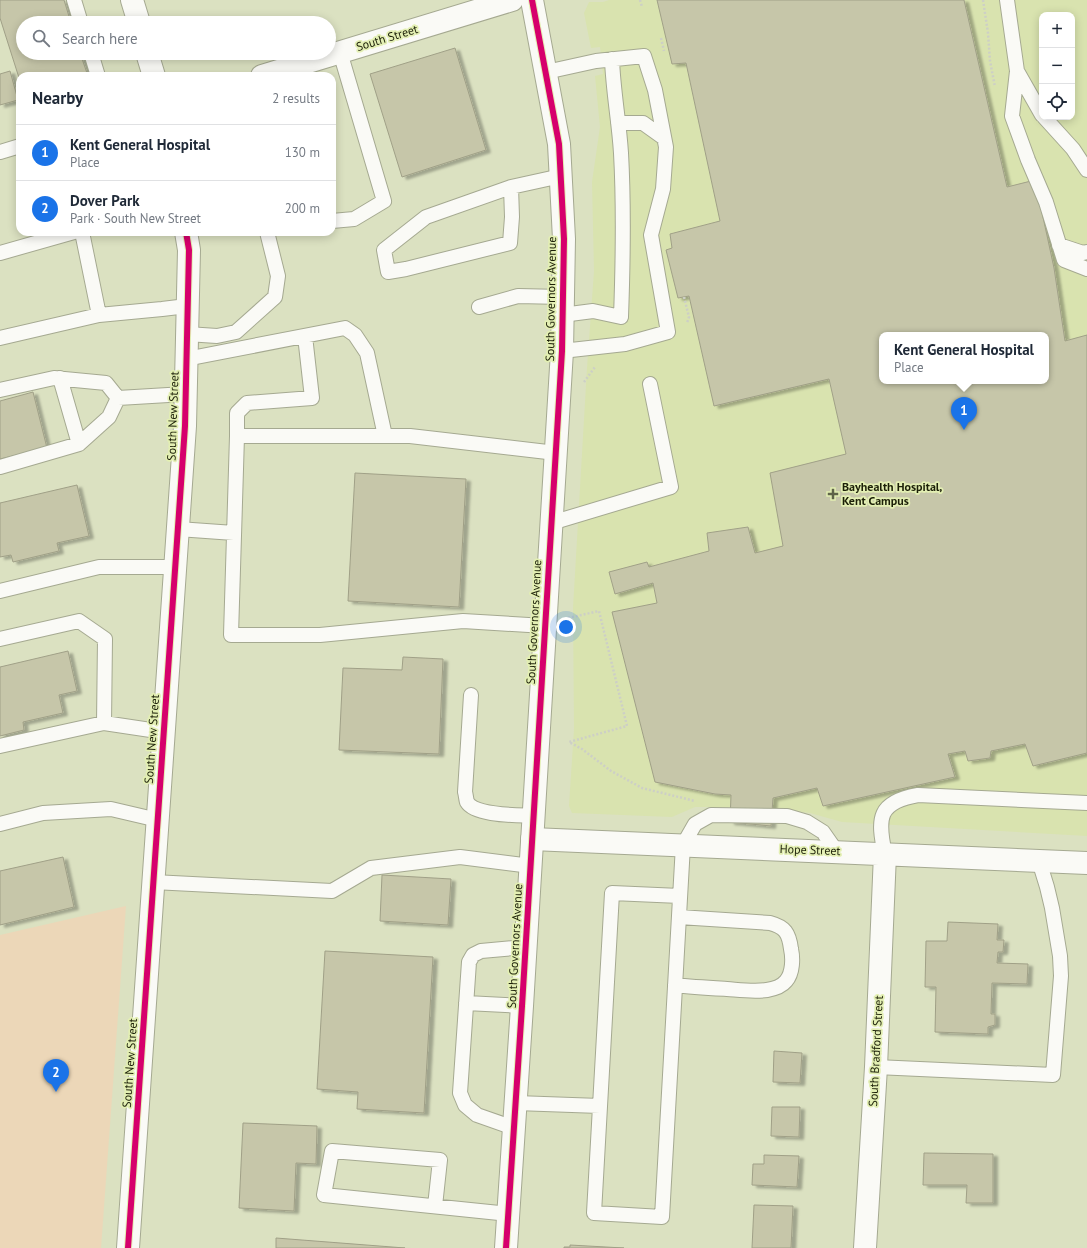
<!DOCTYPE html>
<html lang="en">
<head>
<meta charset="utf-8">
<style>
	body { margin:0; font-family:"PT Sans",sans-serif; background:#f2f2f3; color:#1f2937 }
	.controls { position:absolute; right:12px; top:12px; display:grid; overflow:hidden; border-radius:8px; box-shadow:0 2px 10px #0003 }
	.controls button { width:36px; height:36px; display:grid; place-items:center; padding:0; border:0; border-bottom:1px solid #e0e1e3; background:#fff; color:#1f2937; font:20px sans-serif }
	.you { position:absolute; left:566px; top:627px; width:14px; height:14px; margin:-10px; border:3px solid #fff; border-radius:50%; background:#1a73e8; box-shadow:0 0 0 6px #1a73e833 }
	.badge { display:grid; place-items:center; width:26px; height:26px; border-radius:50%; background:#1a73e8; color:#fff; font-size:13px; font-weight:700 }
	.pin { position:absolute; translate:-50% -33px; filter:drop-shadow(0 1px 2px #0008) }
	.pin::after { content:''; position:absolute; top:21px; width:14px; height:12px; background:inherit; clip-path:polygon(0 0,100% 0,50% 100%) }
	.popup { position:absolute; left:879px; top:332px; width:170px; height:52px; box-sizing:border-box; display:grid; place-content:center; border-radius:8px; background:#fff; filter:drop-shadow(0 1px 3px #0005); font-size:13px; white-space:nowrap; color:#747a83 }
	.popup b { font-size:15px; color:#1f2937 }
	.popup::after { content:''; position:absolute; left:50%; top:100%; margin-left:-8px; border:8px solid transparent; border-top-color:#fff }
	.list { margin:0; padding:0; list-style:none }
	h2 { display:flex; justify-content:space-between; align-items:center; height:52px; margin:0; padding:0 16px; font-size:17px }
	h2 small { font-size:13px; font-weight:400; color:#747a83 }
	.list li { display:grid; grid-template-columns:26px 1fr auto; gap:12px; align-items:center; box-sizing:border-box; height:56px; padding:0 16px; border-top:1px solid #e0e1e3 }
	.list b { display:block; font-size:15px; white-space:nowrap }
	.list p { margin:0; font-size:13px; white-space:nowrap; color:#747a83 }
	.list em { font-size:13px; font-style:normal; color:#747a83 }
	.icon { flex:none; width:22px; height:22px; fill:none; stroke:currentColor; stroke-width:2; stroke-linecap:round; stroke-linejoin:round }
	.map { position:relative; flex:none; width:1087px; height:1248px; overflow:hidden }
	.search { position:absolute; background:#fff; box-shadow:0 2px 10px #0003; left:16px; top:16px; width:320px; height:44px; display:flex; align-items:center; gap:10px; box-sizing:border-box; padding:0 14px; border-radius:22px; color:#747a83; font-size:15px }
	.panel { position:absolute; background:#fff; box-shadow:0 2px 10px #0003; left:16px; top:72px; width:320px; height:164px; border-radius:12px }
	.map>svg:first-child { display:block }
</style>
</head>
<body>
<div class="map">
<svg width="1087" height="1248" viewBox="0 0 1087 1248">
	<defs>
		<filter id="shadow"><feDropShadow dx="4.5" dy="2.5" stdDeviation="1" flood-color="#0004"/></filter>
	</defs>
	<rect width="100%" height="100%" fill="#dbe1c1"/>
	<!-- built -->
	<path fill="#d9e3af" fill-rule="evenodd" d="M609,0H1087V836L842,822L810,813L788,810L728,807H695L672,817L572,813L569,806L574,729L573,608L587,368L594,271L592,182L600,127L595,76L603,74L600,47L591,48L584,13L589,2H603ZM1042,15H1072V117H1042ZM882,335H1046V381H882Z"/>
	<!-- green -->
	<path fill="#ecd7b8" d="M126,906L101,1248H0V935Z"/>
	<!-- building -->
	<path fill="#c6c6a9" stroke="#a0a087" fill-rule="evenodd" filter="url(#shadow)" d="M0,0H64L71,23H23V53H80L88,76H20V81L0,18Z
		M657,0H964L1007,187L1035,180L1054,268L1065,341L1087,335V753L1033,766L1025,744L991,751L990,758L968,761L965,751L948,754L955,777L823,806L817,788L773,798L771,826L730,822L731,795L715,794L655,782L612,612L657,603L653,583L615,594L609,572L647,562L649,567L709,551L707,533L748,527L755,553L783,546L770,473L846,454L829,379L714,406L689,296L678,298L666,250L672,248L670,234L720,221L686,63L672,64ZM882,335H1046V381H882Z
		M455,48L486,150L402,177L370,74Z
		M10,71L18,100L0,105V74Z
		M33,392L47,448L0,459V401Z
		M355,473L466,479L459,607L348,601Z
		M77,485L89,536L57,543L59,551L13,562L11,555L0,557V503Z
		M68,651L77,691L59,695L63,713L23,722L24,730L0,736V667Z
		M403,657L443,659L439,754L339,750L343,668L402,670Z
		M63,857L74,907L0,925V871Z
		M382,875L451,879L448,925L380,921Z
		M948,922L998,924L997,940H1004L1003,952H998L997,963L1028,964L1027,984L992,983L991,1014H995V1025L988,1027V1034L935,1032L936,987H925L926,941H947Z
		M325,951L433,957L424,1113L357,1109L358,1092L317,1089Z
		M774,1051L802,1053L800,1083L773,1082Z
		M772,1107H800L799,1137L771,1136Z
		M243,1123L317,1126L316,1164L296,1163L294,1211L239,1208Z
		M924,1153L993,1154V1203H966L967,1185H923Z
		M764,1155L799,1156L797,1187L752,1185L753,1164H764Z
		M754,1205L793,1206L791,1248H752Z
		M276,1238L405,1248H276Z
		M570,1245L624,1248H564V1247H570Z"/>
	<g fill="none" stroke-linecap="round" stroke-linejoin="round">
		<defs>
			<path id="service" d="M74,0L81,23
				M1007,0L1017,71L1042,115
				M91,53L98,76
				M1017,71L1012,116L1028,160L1046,202L1064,260L1087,269
				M546,72L596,61L644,56L655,90L666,147L663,189L651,235L668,332L625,344L562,351
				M1044,117L1073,149L1087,170
				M618,123H643L664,138
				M0,152L20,146
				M511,187L512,217L510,243L406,269L388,272L384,250L426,217L511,187L561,176
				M332,221L354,219L384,201L340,52
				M82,232L99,315
				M1059,245L1083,253L1087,252
				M0,253L74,232
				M479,307L518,296L562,297
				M562,315L593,311L621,317C623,262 624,207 621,153C619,121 613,90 612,59
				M187,334L217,336L236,332L275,297L278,276L267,232
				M0,338L99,315L162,309L187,306
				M186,359L345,328L355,335L367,353L385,436
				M60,378L79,444
				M0,390L54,378L106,383L118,398
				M118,398L185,394
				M237,436V413L247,403L312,398L305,336
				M0,467L79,444L109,417L118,398
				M551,523L671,487L650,384
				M178,529L234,533
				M0,591L99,567H175
				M545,626L463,621L320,635H231L237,436H410L556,453
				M0,639L79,621L105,639L104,723
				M471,695L465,792C466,795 466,799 467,802C475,816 519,815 534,816
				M0,746L104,723L164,732
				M0,824L43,813L111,809L158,820
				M885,854C877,818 878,802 918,795L1087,803
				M153,882L332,891L371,868L460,857L531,866
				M680,896L612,893L594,1213L662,1217L683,845L695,824L711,815L787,816L807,822L823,832L837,852
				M675,985C692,987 710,988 727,989C740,990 754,992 767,990C773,989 782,986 786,981C793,973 793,958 791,949C789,933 785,927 770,923L679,917
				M466,1003L522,1006
				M876,1067L1053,1075L1061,976L1060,956L1052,908L1047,887L1039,861
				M516,1103L600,1106
				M514,1128L477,1115L465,1105L460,1093L469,962L473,955L481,951L525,947
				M435,1206L440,1160L332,1151L324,1195L509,1214"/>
			<path id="minor" d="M132,0L139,23
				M147,53L154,76
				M262,76L512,0
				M532,839L1087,863
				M128,1248L185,426L189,250L186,232
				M865,1248L876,1067L885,854"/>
			<path id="secondary" d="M506,1248L522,1006L562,351L564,239L559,144L532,0"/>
		</defs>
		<!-- service casing -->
		<use href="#service" stroke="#a5a991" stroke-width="16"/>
		<!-- minor casing -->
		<use href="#minor" stroke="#a5a991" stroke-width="24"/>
		<!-- secondary casing -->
		<use href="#secondary" stroke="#a5a991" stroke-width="24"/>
		<!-- path -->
		<path stroke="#cdcfc6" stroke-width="2.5" stroke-dasharray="2 2" stroke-linecap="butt" d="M640,0L642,7
			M983,0L988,33L990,61L995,87
			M661,38L664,51
			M684,297L689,317L687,323
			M584,382L595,367
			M568,618L599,611L627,726L569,742L582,749L611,771L642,788L695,801"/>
		<!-- service -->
		<use href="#service" stroke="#fafaf6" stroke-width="14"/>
		<!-- minor -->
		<use href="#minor" stroke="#fafaf6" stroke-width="22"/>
		<!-- secondary -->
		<use href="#secondary" stroke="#fafaf6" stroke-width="22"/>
		<defs>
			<path id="cycleway" d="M128,1248L185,426L189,250L186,232
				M506,1248L522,1006L562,351L564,239L559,144L532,0"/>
		</defs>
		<!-- cycleway casing -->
		<use href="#cycleway" stroke="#e3efb3" stroke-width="8"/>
		<!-- cycleway -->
		<use href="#cycleway" stroke="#d6006c" stroke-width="6"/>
	</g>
	<!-- markers -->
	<path fill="#5f6449" stroke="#e3efb3" stroke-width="1.5" d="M831 488h4v4h4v4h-4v4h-4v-4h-4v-4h4z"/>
	<g text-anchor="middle" stroke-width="3.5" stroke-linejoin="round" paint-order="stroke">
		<!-- street labels -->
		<g font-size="12" fill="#1c2008" stroke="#e3efb3">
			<text transform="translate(387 38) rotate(-17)" y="4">South Street</text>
			<text transform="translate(551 299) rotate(-89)" y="4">South Governors Avenue</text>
			<text transform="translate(173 416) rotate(-88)" y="4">South New Street</text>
			<text transform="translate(534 622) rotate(-87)" y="4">South Governors Avenue</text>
			<text transform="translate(152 739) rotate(-86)" y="4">South New Street</text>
			<text transform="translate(810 850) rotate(2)" y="4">Hope Street</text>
			<text transform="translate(515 946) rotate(-87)" y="4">South Governors Avenue</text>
			<text transform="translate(876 1051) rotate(-87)" y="4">South Bradford Street</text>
			<text transform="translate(130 1063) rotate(-86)" y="4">South New Street</text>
		</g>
		<!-- poi labels -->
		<g font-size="12" font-weight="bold" fill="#1c2008" stroke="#e3efb3" text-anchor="start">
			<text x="842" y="491">Bayhealth Hospital,<tspan x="842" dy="14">Kent Campus</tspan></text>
		</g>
	</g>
</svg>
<div class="controls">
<button>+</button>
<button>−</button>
<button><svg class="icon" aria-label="locate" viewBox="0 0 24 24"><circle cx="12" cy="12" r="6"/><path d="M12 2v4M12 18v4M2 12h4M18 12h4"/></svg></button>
</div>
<div class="you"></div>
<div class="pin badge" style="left:964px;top:430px">1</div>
<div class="popup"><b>Kent General Hospital</b>Place</div>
<div class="pin badge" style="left:56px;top:1092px">2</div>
<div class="search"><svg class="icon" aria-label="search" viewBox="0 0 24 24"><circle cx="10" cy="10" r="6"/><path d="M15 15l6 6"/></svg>Search here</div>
<section class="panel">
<h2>Nearby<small>2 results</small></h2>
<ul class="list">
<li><span class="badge">1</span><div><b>Kent General Hospital</b><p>Place</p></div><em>130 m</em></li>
<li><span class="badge">2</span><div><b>Dover Park</b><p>Park · South New Street</p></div><em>200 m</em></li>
</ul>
</section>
</div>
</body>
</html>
